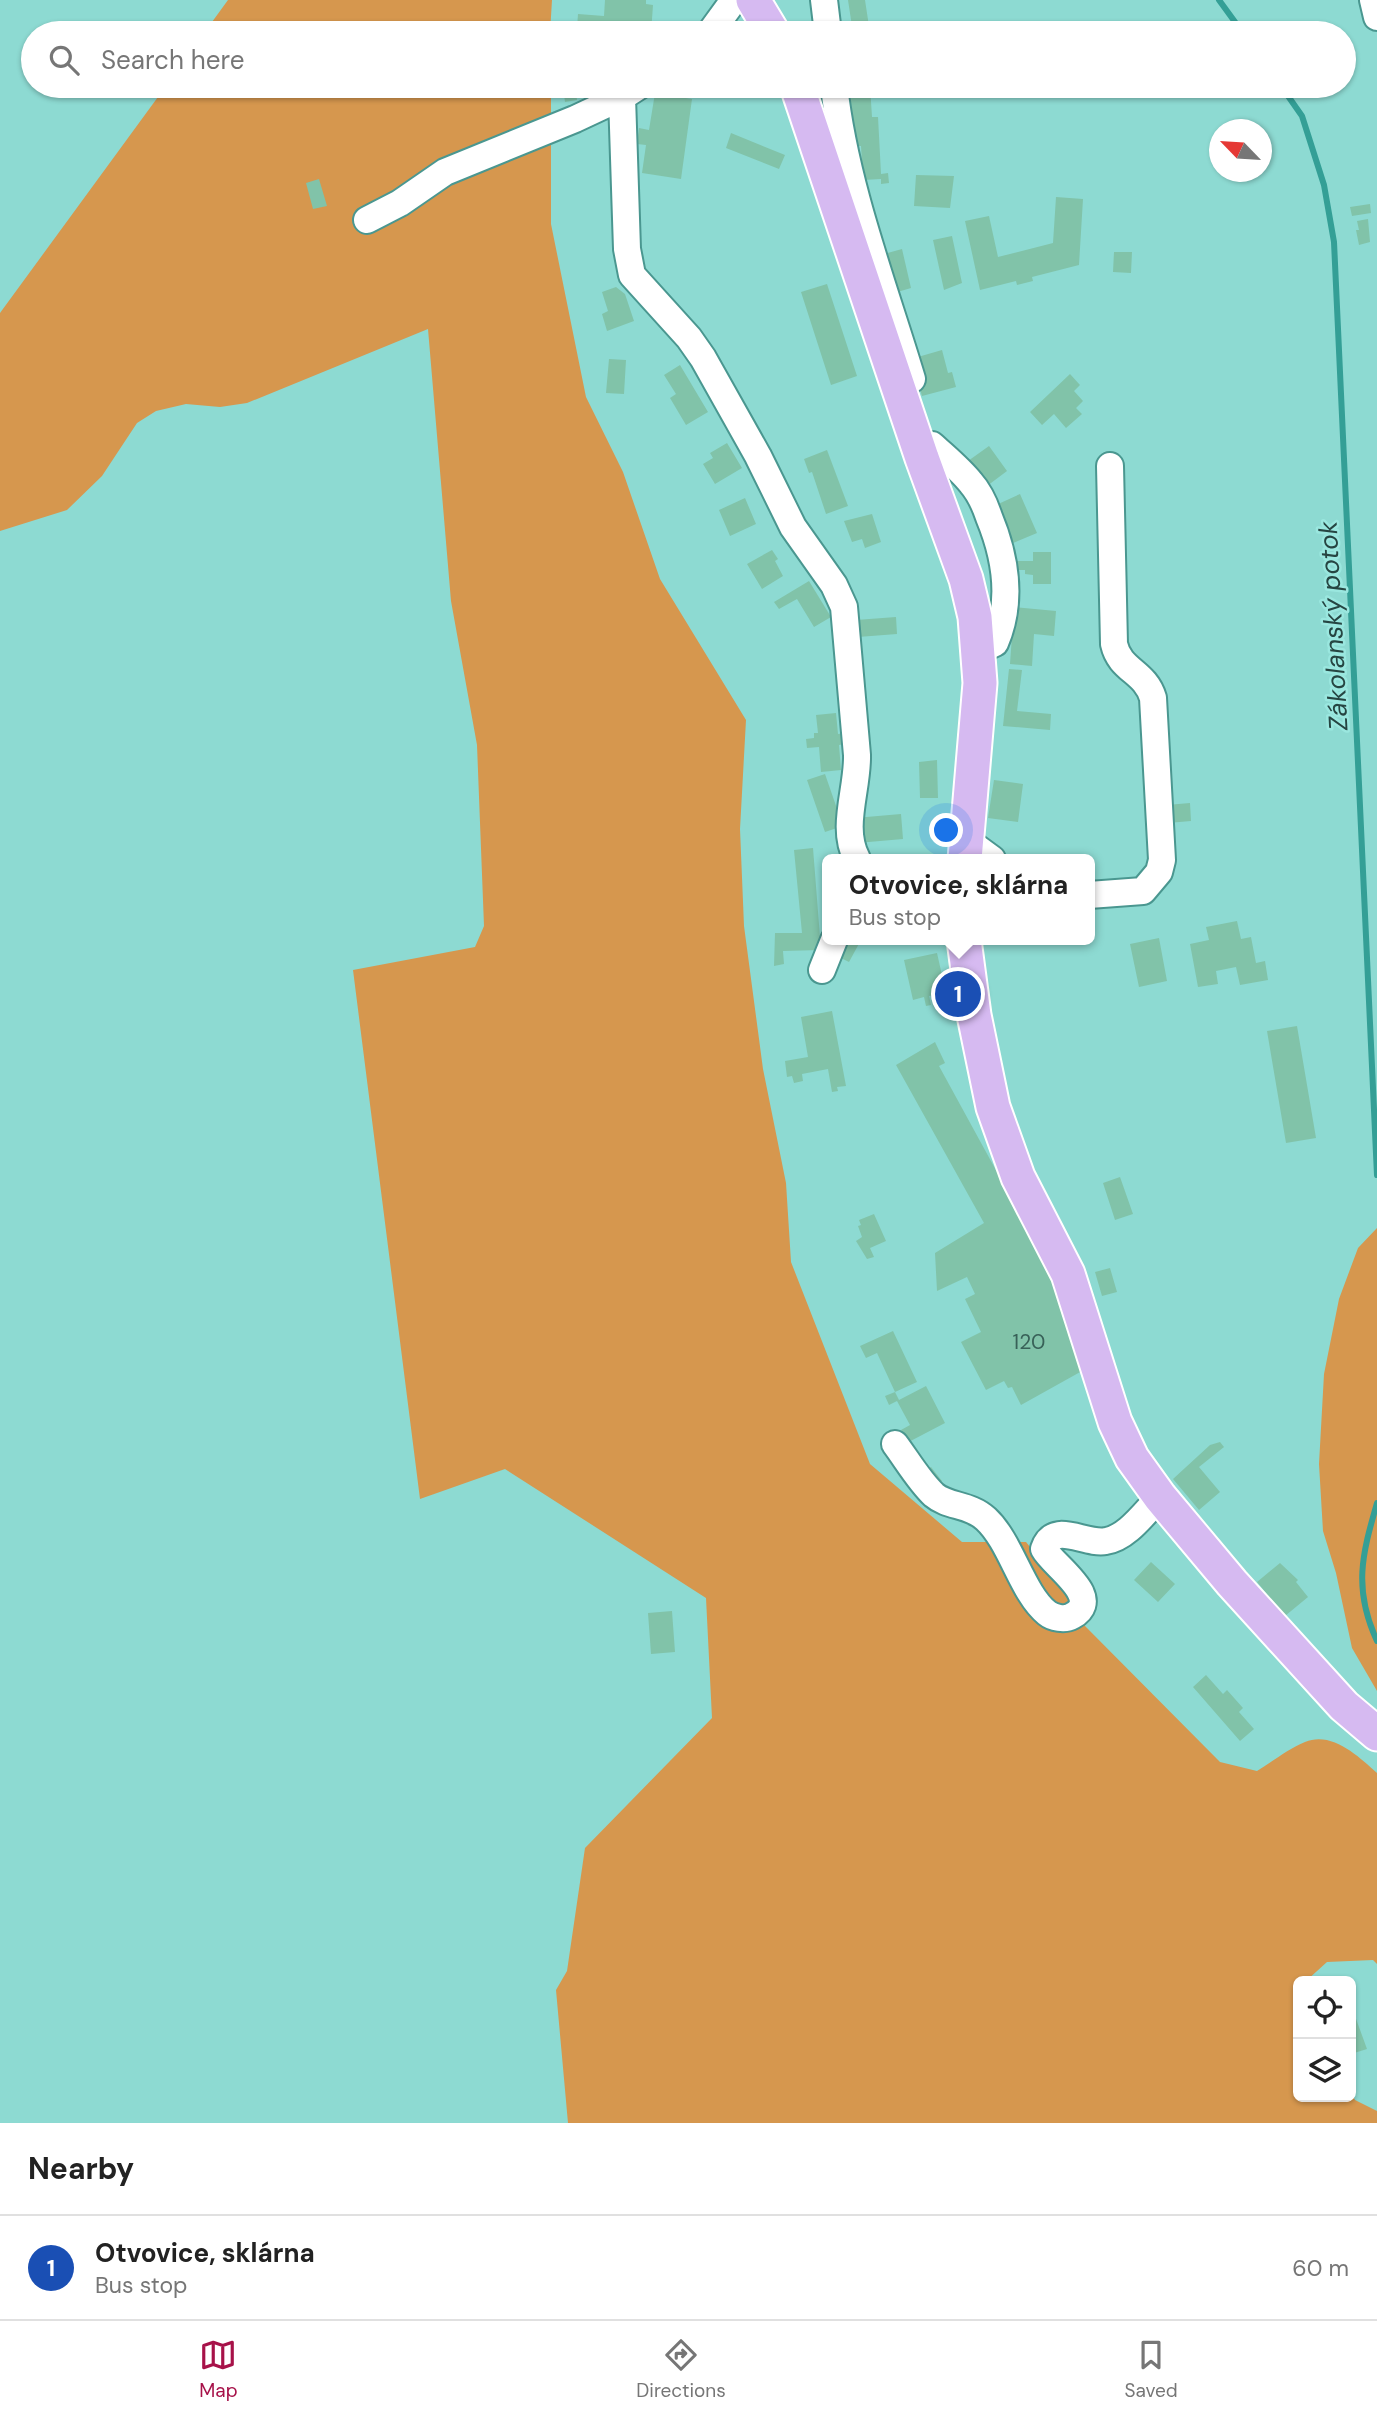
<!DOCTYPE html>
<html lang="en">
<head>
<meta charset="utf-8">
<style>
	body { margin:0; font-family:"DM Sans",sans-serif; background:#f2f2f2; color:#222 }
	.controls { position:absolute; right:21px; bottom:21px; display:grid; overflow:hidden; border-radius:10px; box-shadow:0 2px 5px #0004 }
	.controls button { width:63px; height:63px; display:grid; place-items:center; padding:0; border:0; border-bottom:2px solid #e0e0e0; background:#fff; color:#222; font:35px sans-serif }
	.compass { position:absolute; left:1209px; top:119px; width:63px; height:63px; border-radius:50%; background:#fff; box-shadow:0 2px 5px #0004; rotate:295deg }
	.you { position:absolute; left:947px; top:831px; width:24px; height:24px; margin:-18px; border:5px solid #fff; border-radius:50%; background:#1a73e8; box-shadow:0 0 0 10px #1a73e833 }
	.badge { display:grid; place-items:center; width:46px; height:46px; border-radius:50%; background:#a71249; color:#fff; font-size:23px; font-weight:700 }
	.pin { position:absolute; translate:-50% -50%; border:4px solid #fff; box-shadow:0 2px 7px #0006 }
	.popup { position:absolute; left:822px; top:854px; width:273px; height:91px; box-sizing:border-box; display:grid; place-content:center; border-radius:10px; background:#fff; filter:drop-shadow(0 2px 5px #0005); font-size:23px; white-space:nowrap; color:#767676 }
	.popup b { font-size:26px; color:#222 }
	.popup::after { content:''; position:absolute; left:50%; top:100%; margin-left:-14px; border:14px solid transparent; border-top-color:#fff }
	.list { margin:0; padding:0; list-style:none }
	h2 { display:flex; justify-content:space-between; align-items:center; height:91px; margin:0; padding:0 28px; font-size:30px }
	h2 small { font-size:23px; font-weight:400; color:#767676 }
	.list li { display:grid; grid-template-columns:46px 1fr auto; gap:21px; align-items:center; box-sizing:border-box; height:105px; padding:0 28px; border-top:2px solid #e0e0e0 }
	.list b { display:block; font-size:26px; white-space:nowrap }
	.list p { margin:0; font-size:23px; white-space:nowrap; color:#767676 }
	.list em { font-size:23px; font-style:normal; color:#767676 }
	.icon { flex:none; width:38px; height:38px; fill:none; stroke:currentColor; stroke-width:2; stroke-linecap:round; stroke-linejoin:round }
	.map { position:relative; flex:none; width:1377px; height:2123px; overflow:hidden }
	.search { position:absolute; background:#fff; box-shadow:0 2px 5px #0004; left:21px; right:21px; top:21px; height:77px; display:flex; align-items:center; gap:18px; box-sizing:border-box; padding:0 24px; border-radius:38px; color:#767676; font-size:26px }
	.sheet { height:196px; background:#fff }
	nav { display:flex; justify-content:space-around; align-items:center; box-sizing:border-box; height:98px; border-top:2px solid #e0e0e0; background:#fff; font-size:19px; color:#767676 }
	nav a { display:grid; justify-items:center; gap:4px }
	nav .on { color:#a71249 }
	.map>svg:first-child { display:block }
</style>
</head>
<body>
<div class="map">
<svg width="1377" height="2123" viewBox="0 0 1377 2123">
	<rect width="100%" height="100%" fill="#8ddad2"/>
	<!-- green -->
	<path fill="#d6974e" d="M228,0H552L550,33H204Z
		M166,86H551V224L586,397L623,472L660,579L746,720L740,829L744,926L763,1069L786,1183L791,1262L870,1464L962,1542H1026L1064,1589L1085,1626L1220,1762L1257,1771C1272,1762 1288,1749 1305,1742C1332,1731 1358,1756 1377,1773V1964L1373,1960L1327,1962L1306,1981H1298V2097H1351V2093L1355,2100L1377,2111V2123H568L556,1990L567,1971L585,1848L712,1718L706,1598L505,1469L420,1499L353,970L475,947L484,926L477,745L451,601L428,329L247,403L220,407L186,404L156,411L137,423L102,476L67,510L0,531V313Z
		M1377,1228V1691L1352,1648L1336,1573L1323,1531L1319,1464L1324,1374L1339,1299L1358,1248Z"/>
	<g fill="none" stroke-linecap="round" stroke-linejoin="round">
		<!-- stream -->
		<path stroke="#349f96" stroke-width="6" d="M1219,0L1243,33
			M1281,86L1302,116L1324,185L1334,242L1377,1175
			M1377,1503C1362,1555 1353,1589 1377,1641"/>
	</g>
	<!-- building -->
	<path fill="#81c3a9" d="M605,0H646V4L653,5L651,33H603V30L577,28L578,14L604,16Z
		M848,0H865L870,33H853Z
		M850,86H870L872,117H878L881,174L888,173L889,183L881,184V179L863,180L861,146H854Z
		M576,93L577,100L565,102L564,95Z
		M655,93L692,99L681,179L642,173L646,145L637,144L639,128L649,130Z
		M731,133L785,155L779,169L726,148Z
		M916,175L954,176L950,208L914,206Z
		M319,179L327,206L313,209L306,183Z
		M1056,197L1083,199L1079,265L1032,277L1033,281L1017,285L1016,281L980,290L965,221L989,216L998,257L1053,243Z
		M1370,204L1371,213L1352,216L1350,207Z
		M1368,219L1370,242L1359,245L1356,230H1359L1357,221Z
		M952,236L962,283L944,290L933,240Z
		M902,249L911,288L894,293L884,254Z
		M1114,252H1132L1131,273L1113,272Z
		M827,284L857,376L831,385L801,292Z
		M616,287L625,294L634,321L607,331L602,314L608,311L602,292Z
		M942,350L948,373L952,372L956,387L922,396L911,359Z
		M609,359L626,360L624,394L606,393Z
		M680,365L708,412L686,425L670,398L676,394L664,375Z
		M1070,374L1080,385L1074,391L1083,401L1076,408L1082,414L1066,428L1054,414L1042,425L1030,412Z
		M727,443L742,468L715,484L703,464L713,458L710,453Z
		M989,446L1007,471L987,486L968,461Z
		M827,450L848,506L826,514L812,472L809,473L804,459Z
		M1020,494L1037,533L1013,543L996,505Z
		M745,498L756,524L730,536L719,510Z
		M872,514L881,542L865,548L862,539L852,542L844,521Z
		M772,550L778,559L775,561L783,576L762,589L747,564Z
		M1033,552H1051V584H1033V575L1025,574V570H1016V561H1033Z
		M809,581L831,617L814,627L797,599L779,609L774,602Z
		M1014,607L1056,611L1054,636L1034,634L1032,666L1010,664Z
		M896,617L897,634L858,637L856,620Z
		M1009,669L1022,670L1017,711L1051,714L1050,730L1003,726Z
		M836,713L838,734L845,733L846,744L839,745L841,770L821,772L819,747L807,748L806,739L814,738V733H818L816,715Z
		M937,760L938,798H920L919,762Z
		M825,774L843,826L825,832L807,780Z
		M994,780L1023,784L1018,822L988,818Z
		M1190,803L1191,821L1168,823L1167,805Z
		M901,814L903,839L857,843L855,818Z
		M813,848L821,950L783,951L784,964L774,966L775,933H802L794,850Z
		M1237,921L1241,939L1251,937L1256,963L1265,961L1268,980L1240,985L1236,967L1216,971L1218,984L1198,987L1190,944L1209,940L1206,927Z
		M1159,938L1167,981L1139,987L1130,944Z
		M850,940H861L849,962L841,958Z
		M937,953L946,993L929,996L931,1005L926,1006L924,997L913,1000L904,960Z
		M832,1011L846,1086L837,1087L838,1091L832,1092L828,1069L802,1074L803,1081L794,1083L792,1076L787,1077L785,1061L808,1057L801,1017Z
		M1297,1026L1316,1138L1286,1143L1267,1031Z
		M935,1042L945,1063L939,1066L1056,1280L1082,1371L1021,1405L1012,1387L1008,1388L1004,1381L986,1390L961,1342L981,1332L965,1299L975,1294L967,1277L937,1291L935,1253L984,1223L896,1065Z
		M1120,1177L1133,1214L1115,1220L1103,1183Z
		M874,1214L886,1241L870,1248L874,1257L867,1259L856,1241L862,1237L858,1226L861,1225L859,1220Z
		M1110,1268L1117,1292L1102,1296L1095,1272Z
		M893,1331L917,1382L895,1392L877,1353L866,1358L860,1346Z
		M926,1386L945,1423L901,1446L904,1436L901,1430L910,1425L897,1401L889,1405L885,1396L895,1392L899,1400Z
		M1220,1442L1224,1447L1199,1467L1220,1492L1199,1510L1173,1479L1210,1445Z
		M931,1467L942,1481L934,1487L923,1473Z
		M1151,1562L1175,1584L1158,1602L1134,1580Z
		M1280,1563L1298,1580L1296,1582L1308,1597L1285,1616L1257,1582Z
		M672,1611L675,1652L651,1654L648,1613Z
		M1206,1675L1223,1694L1227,1690L1243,1708L1239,1712L1254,1729L1240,1741L1193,1687Z
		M1351,2005L1367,2049L1351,2054Z"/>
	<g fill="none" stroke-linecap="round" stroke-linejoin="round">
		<defs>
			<path id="minor" d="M824,0L828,33
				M1373,0L1377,17
				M710,33L734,0
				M639,86L622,97L627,249L632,275L689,338L703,358L758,456L793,527L834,585L844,607L857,755C858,789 840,828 857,859
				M834,86C845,185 883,283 912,379
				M367,220L400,203L445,172L575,119L622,97
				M932,445C945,457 960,469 971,483C979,492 985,505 989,517C1006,558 1013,601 995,643L978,651
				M966,845L977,848L992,859
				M1089,895L1143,891L1159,872L1162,860L1153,698C1145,671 1120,671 1114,644L1110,466
				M822,970L834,940
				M895,1444C907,1460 919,1481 934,1495C948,1507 970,1504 986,1519C1011,1542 1022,1593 1047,1613C1053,1618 1065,1620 1072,1616C1105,1598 1053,1566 1044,1549C1054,1520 1084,1545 1106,1541C1127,1538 1145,1512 1160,1497"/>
			<path id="major" d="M753,0L773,33
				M797,86L922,458L966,579L975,617L980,683L965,859
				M964,940L974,1015L993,1107L1018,1177L1068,1274L1115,1422L1132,1458L1160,1497L1232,1583L1344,1706L1377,1734"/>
		</defs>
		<!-- minor casing -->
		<use href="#minor" stroke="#4a9790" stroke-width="30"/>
		<!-- major casing -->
		<use href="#major" stroke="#fff" stroke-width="37"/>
		<!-- minor -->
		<use href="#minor" stroke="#fff" stroke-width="26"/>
		<!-- major -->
		<use href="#major" stroke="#d6baf1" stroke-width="33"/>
	</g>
	<g text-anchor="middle" stroke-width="5" stroke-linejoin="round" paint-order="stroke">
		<!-- number labels -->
		<g font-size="21" fill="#386158">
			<text x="1029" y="1349">120</text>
		</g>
		<!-- water labels -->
		<g font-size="26" font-style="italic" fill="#264542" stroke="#9ae7df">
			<text transform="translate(1333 626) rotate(-93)" y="9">Zákolanský potok</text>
		</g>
	</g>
</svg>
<div class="controls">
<button><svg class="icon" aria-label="locate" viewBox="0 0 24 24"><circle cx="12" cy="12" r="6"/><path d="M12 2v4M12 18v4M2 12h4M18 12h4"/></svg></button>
<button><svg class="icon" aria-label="layers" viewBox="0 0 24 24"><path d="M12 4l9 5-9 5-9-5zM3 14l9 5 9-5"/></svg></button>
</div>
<svg class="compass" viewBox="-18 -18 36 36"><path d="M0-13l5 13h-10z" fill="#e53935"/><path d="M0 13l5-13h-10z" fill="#767676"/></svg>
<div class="you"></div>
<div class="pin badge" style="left:958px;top:994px;background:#1a4fb4">1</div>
<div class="popup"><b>Otvovice, sklárna</b>Bus stop</div>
<div class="search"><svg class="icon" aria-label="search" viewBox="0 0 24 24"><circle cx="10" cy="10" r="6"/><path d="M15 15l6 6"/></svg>Search here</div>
</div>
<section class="sheet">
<h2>Nearby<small></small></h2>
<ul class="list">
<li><span class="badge" style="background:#1a4fb4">1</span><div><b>Otvovice, sklárna</b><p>Bus stop</p></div><em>60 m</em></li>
</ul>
</section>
<nav>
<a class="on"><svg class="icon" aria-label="map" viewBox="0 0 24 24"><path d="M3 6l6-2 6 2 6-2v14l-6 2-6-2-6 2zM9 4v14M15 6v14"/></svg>Map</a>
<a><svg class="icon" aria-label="directions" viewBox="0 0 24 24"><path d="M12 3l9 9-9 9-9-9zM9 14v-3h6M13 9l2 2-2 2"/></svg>Directions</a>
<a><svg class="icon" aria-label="saved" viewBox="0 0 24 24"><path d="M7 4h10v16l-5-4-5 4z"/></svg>Saved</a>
</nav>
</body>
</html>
